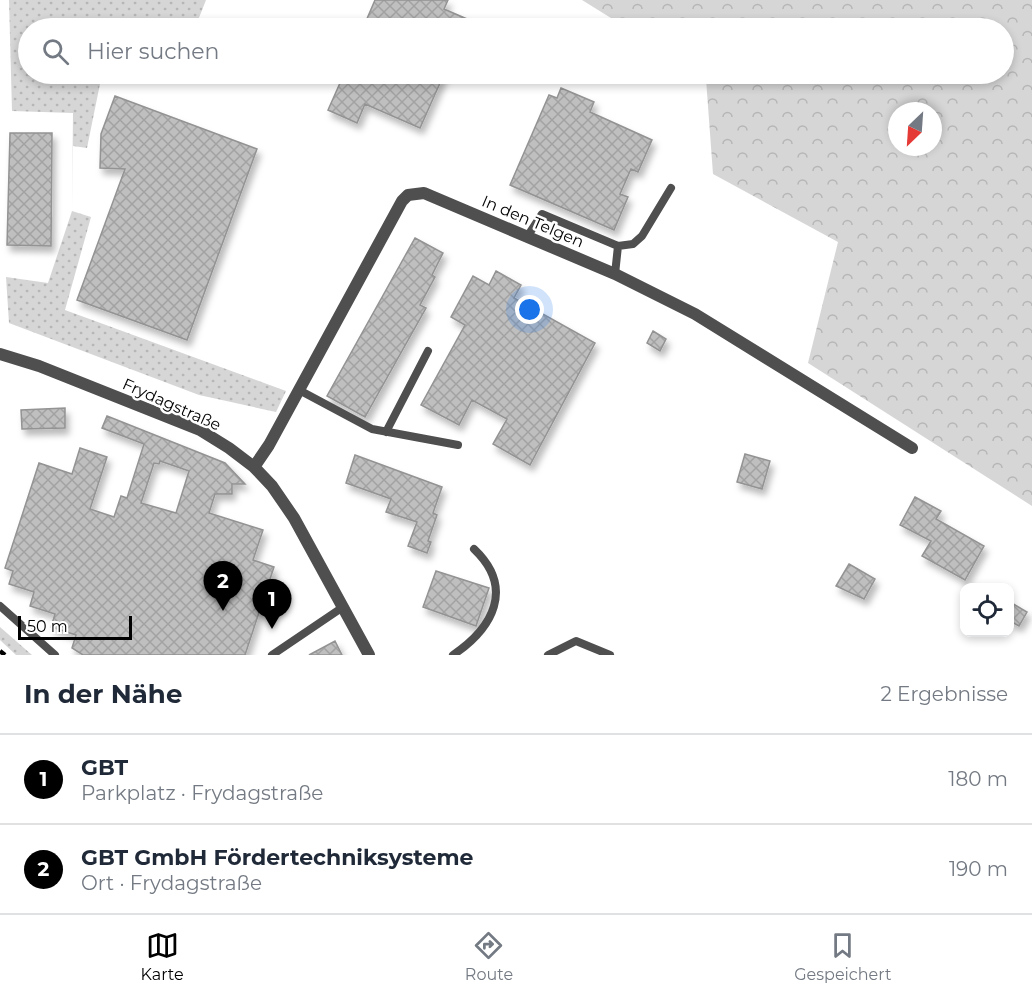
<!DOCTYPE html>
<html lang="de">
<head>
<meta charset="utf-8">
<style>
	body { margin:0; font-family:Montserrat,sans-serif; background:#f2f2f3; color:#1f2937 }
	.controls { position:absolute; right:18px; bottom:18px; display:grid; overflow:hidden; border-radius:12px; box-shadow:0 3px 9px #0003 }
	.controls button { width:54px; height:54px; display:grid; place-items:center; padding:0; border:0; border-bottom:2px solid #e0e1e3; background:#fff; color:#1f2937; font:30px sans-serif }
	.compass { position:absolute; left:888px; top:102px; width:54px; height:54px; border-radius:50%; background:#fff; box-shadow:0 3px 9px #0003; rotate:205deg }
	.scale { position:absolute; left:18px; bottom:15px; width:114px; box-sizing:border-box; padding-left:6px; border:3px solid #000; border-top:0; font-size:16px; line-height:21px; white-space:nowrap; color:#000; -webkit-text-stroke:4px #fff; paint-order:stroke }
	.you { position:absolute; left:530px; top:310px; width:21px; height:21px; margin:-15px; border:4px solid #fff; border-radius:50%; background:#1a73e8; box-shadow:0 0 0 9px #1a73e833 }
	.badge { display:grid; place-items:center; width:39px; height:39px; border-radius:50%; background:#000; color:#fff; font-size:20px; font-weight:700 }
	.pin { position:absolute; translate:-50% -50px; filter:drop-shadow(0 2px 3px #0008) }
	.pin::after { content:''; position:absolute; top:32px; width:21px; height:18px; background:inherit; clip-path:polygon(0 0,100% 0,50% 100%) }
	.list { margin:0; padding:0; list-style:none }
	h2 { display:flex; justify-content:space-between; align-items:center; height:78px; margin:0; padding:0 24px; font-size:26px }
	h2 small { font-size:20px; font-weight:400; color:#747a83 }
	.list li { display:grid; grid-template-columns:39px 1fr auto; gap:18px; align-items:center; box-sizing:border-box; height:90px; padding:0 24px; border-top:2px solid #e0e1e3 }
	.list b { display:block; font-size:22px; white-space:nowrap }
	.list p { margin:0; font-size:20px; white-space:nowrap; color:#747a83 }
	.list em { font-size:20px; font-style:normal; color:#747a83 }
	.icon { flex:none; width:33px; height:33px; fill:none; stroke:currentColor; stroke-width:2; stroke-linecap:round; stroke-linejoin:round }
	.map { position:relative; flex:none; width:1032px; height:655px; overflow:hidden }
	.search { position:absolute; background:#fff; box-shadow:0 3px 9px #0003; left:18px; right:18px; top:18px; height:66px; display:flex; align-items:center; gap:15px; box-sizing:border-box; padding:0 21px; border-radius:33px; color:#747a83; font-size:22px }
	.sheet { height:258px; background:#fff }
	nav { display:flex; justify-content:space-around; align-items:center; box-sizing:border-box; height:84px; border-top:2px solid #e0e1e3; background:#fff; font-size:16px; color:#747a83 }
	nav a { display:grid; justify-items:center; gap:3px }
	nav .on { color:#000 }
	.map>svg:first-child { display:block }
</style>
</head>
<body>
<div class="map">
<svg width="1032" height="655" viewBox="0 0 1032 655">
	<defs>
		<pattern id="grass-dots" width="8" height="8" patternUnits="userSpaceOnUse" patternTransform="scale(1.5)"><rect width="8" height="8" fill="#d6d6d6"/><path d="M2 2h.1M6 6h.1" fill="none" stroke="#b6b6b6" stroke-width="1.8" stroke-linecap="round"/></pattern>
		<pattern id="forest-crowns" width="20" height="18" patternUnits="userSpaceOnUse" patternTransform="scale(1.5)"><rect width="20" height="18" fill="#d6d6d6"/><path d="M2 6a3 3 0 1 1 6 0M12 15a3 3 0 1 1 6 0" fill="none" stroke="#b6b6b6"/></pattern>
		<pattern id="building-cross-hatch" width="8" height="8" patternUnits="userSpaceOnUse" patternTransform="scale(1.5)"><rect width="8" height="8" fill="#bfbfbf"/><path d="M0 0l8 8M0 8l8-8" fill="none" stroke="#a2a2a2"/></pattern>
		<filter id="shadow"><feDropShadow dx="3.5" dy="6" stdDeviation="3" flood-color="#0004"/></filter>
	</defs>
	<rect width="100%" height="100%" fill="#fff"/>
	<!-- grass -->
	<path fill="url(#grass-dots)" d="M9,0H206L195,28H28V74H102L87,148L73,146L72,211L91,217L65,310L286,391L276,412L199,395L9,323L6,277L48,283L72,211L73,113L12,111Z
		M0,627L32,655H16L0,640Z"/>
	<!-- forest -->
	<path fill="url(#forest-crowns)" fill-rule="evenodd" d="M582,0H1032V506L808,363L838,242L713,174L706,79L697,74H1004V28H627ZM897,111H933V147H897Z"/>
	<!-- building -->
	<path fill="url(#building-cross-hatch)" stroke="#939393" stroke-width="1.5" fill-rule="evenodd" filter="url(#shadow)" d="M375,0H448L444,9L467,19L463,28H363Z
		M344,74H444L420,128L365,104L357,123L328,110Z
		M561,88L594,102L590,112L652,140L638,172L631,169L620,194L628,197L614,230L510,185L549,95L557,98Z
		M115,96L257,149L187,340L77,300L125,169L100,168L101,134Z
		M10,133H52L51,246L7,245Z
		M415,238L443,253L432,275L435,277L420,305L426,308L365,417L327,396Z
		M496,271L521,285L514,298L595,343L530,465L493,444L507,419L472,400L459,425L421,405L465,325L451,317L473,276L489,285Z
		M653,331L666,339L660,351L647,343Z
		M65,408V428L22,429L21,410Z
		M107,416L225,463L245,484H232V494H215L209,513L263,530L253,560L274,567L245,655H83L72,648L76,635L51,627L55,614L30,606L34,592L9,584L13,571L5,568L39,463L72,474L80,448L107,457L90,509L114,517L121,496L127,498L144,444L102,428ZM160,461L189,471L176,513L141,503L154,463L159,464Z
		M745,454L770,461L762,489L737,482Z
		M355,455L442,487L433,513L437,515L428,541L431,542L427,553L408,546L417,522L386,512L391,499L346,483Z
		M915,497L941,511L936,519L984,546L965,580L922,556L931,541L900,525Z
		M849,564L875,579L864,599L836,586Z
		M436,571L489,588L476,626L423,607Z
		M1010,602L1027,612L1019,626L1010,621Z
		M335,641L342,655H309Z"/>
	<g fill="none" stroke-linecap="round" stroke-linejoin="round">
		<!-- service -->
		<path stroke="#4f4f4f" stroke-width="8" d="M527,237L542,214L618,246L615,274
			M618,246L633,244L642,236L671,188
			M299,390L372,429L458,445
			M386,432L428,351
			M0,606L55,655
			M272,655L343,607
			M453,655C493,628 515,588 474,549
			M548,655L576,641L610,655"/>
		<!-- minor -->
		<path stroke="#4f4f4f" stroke-width="12" d="M0,354L39,366L200,430L229,448L254,467L272,486L294,518L369,655
			M254,467L269,445L402,201L408,195L424,193L615,274L695,314L912,448"/>
		<!-- rail -->
		<path stroke="#000" stroke-width="4.5" stroke-dasharray="9 3 1.5 3" stroke-linecap="butt" d="M0,651L5,655"/>
	</g>
	<g text-anchor="middle" stroke-width="5" stroke-linejoin="round" paint-order="stroke">
		<!-- street labels -->
		<g font-size="16" fill="#000" stroke="#fff">
			<text transform="translate(533 221) rotate(23)" y="6">In den Telgen</text>
			<text transform="translate(172 404) rotate(24)" y="6">Frydagstraße</text>
		</g>
	</g>
</svg>
<div class="controls">
<button><svg class="icon" aria-label="locate" viewBox="0 0 24 24"><circle cx="12" cy="12" r="6"/><path d="M12 2v4M12 18v4M2 12h4M18 12h4"/></svg></button>
</div>
<svg class="compass" viewBox="-18 -18 36 36"><path d="M0-13l5 13h-10z" fill="#e53935"/><path d="M0 13l5-13h-10z" fill="#747a83"/></svg>
<div class="scale">50 m</div>
<div class="you"></div>
<div class="pin badge" style="left:272px;top:629px">1</div>
<div class="pin badge" style="left:223px;top:611px">2</div>
<div class="search"><svg class="icon" aria-label="search" viewBox="0 0 24 24"><circle cx="10" cy="10" r="6"/><path d="M15 15l6 6"/></svg>Hier suchen</div>
</div>
<section class="sheet">
<h2>In der Nähe<small>2 Ergebnisse</small></h2>
<ul class="list">
<li><span class="badge">1</span><div><b>GBT</b><p>Parkplatz · Frydagstraße</p></div><em>180 m</em></li>
<li><span class="badge">2</span><div><b>GBT GmbH Fördertechniksysteme</b><p>Ort · Frydagstraße</p></div><em>190 m</em></li>
</ul>
</section>
<nav>
<a class="on"><svg class="icon" aria-label="map" viewBox="0 0 24 24"><path d="M3 6l6-2 6 2 6-2v14l-6 2-6-2-6 2zM9 4v14M15 6v14"/></svg>Karte</a>
<a><svg class="icon" aria-label="directions" viewBox="0 0 24 24"><path d="M12 3l9 9-9 9-9-9zM9 14v-3h6M13 9l2 2-2 2"/></svg>Route</a>
<a><svg class="icon" aria-label="saved" viewBox="0 0 24 24"><path d="M7 4h10v16l-5-4-5 4z"/></svg>Gespeichert</a>
</nav>
</body>
</html>
